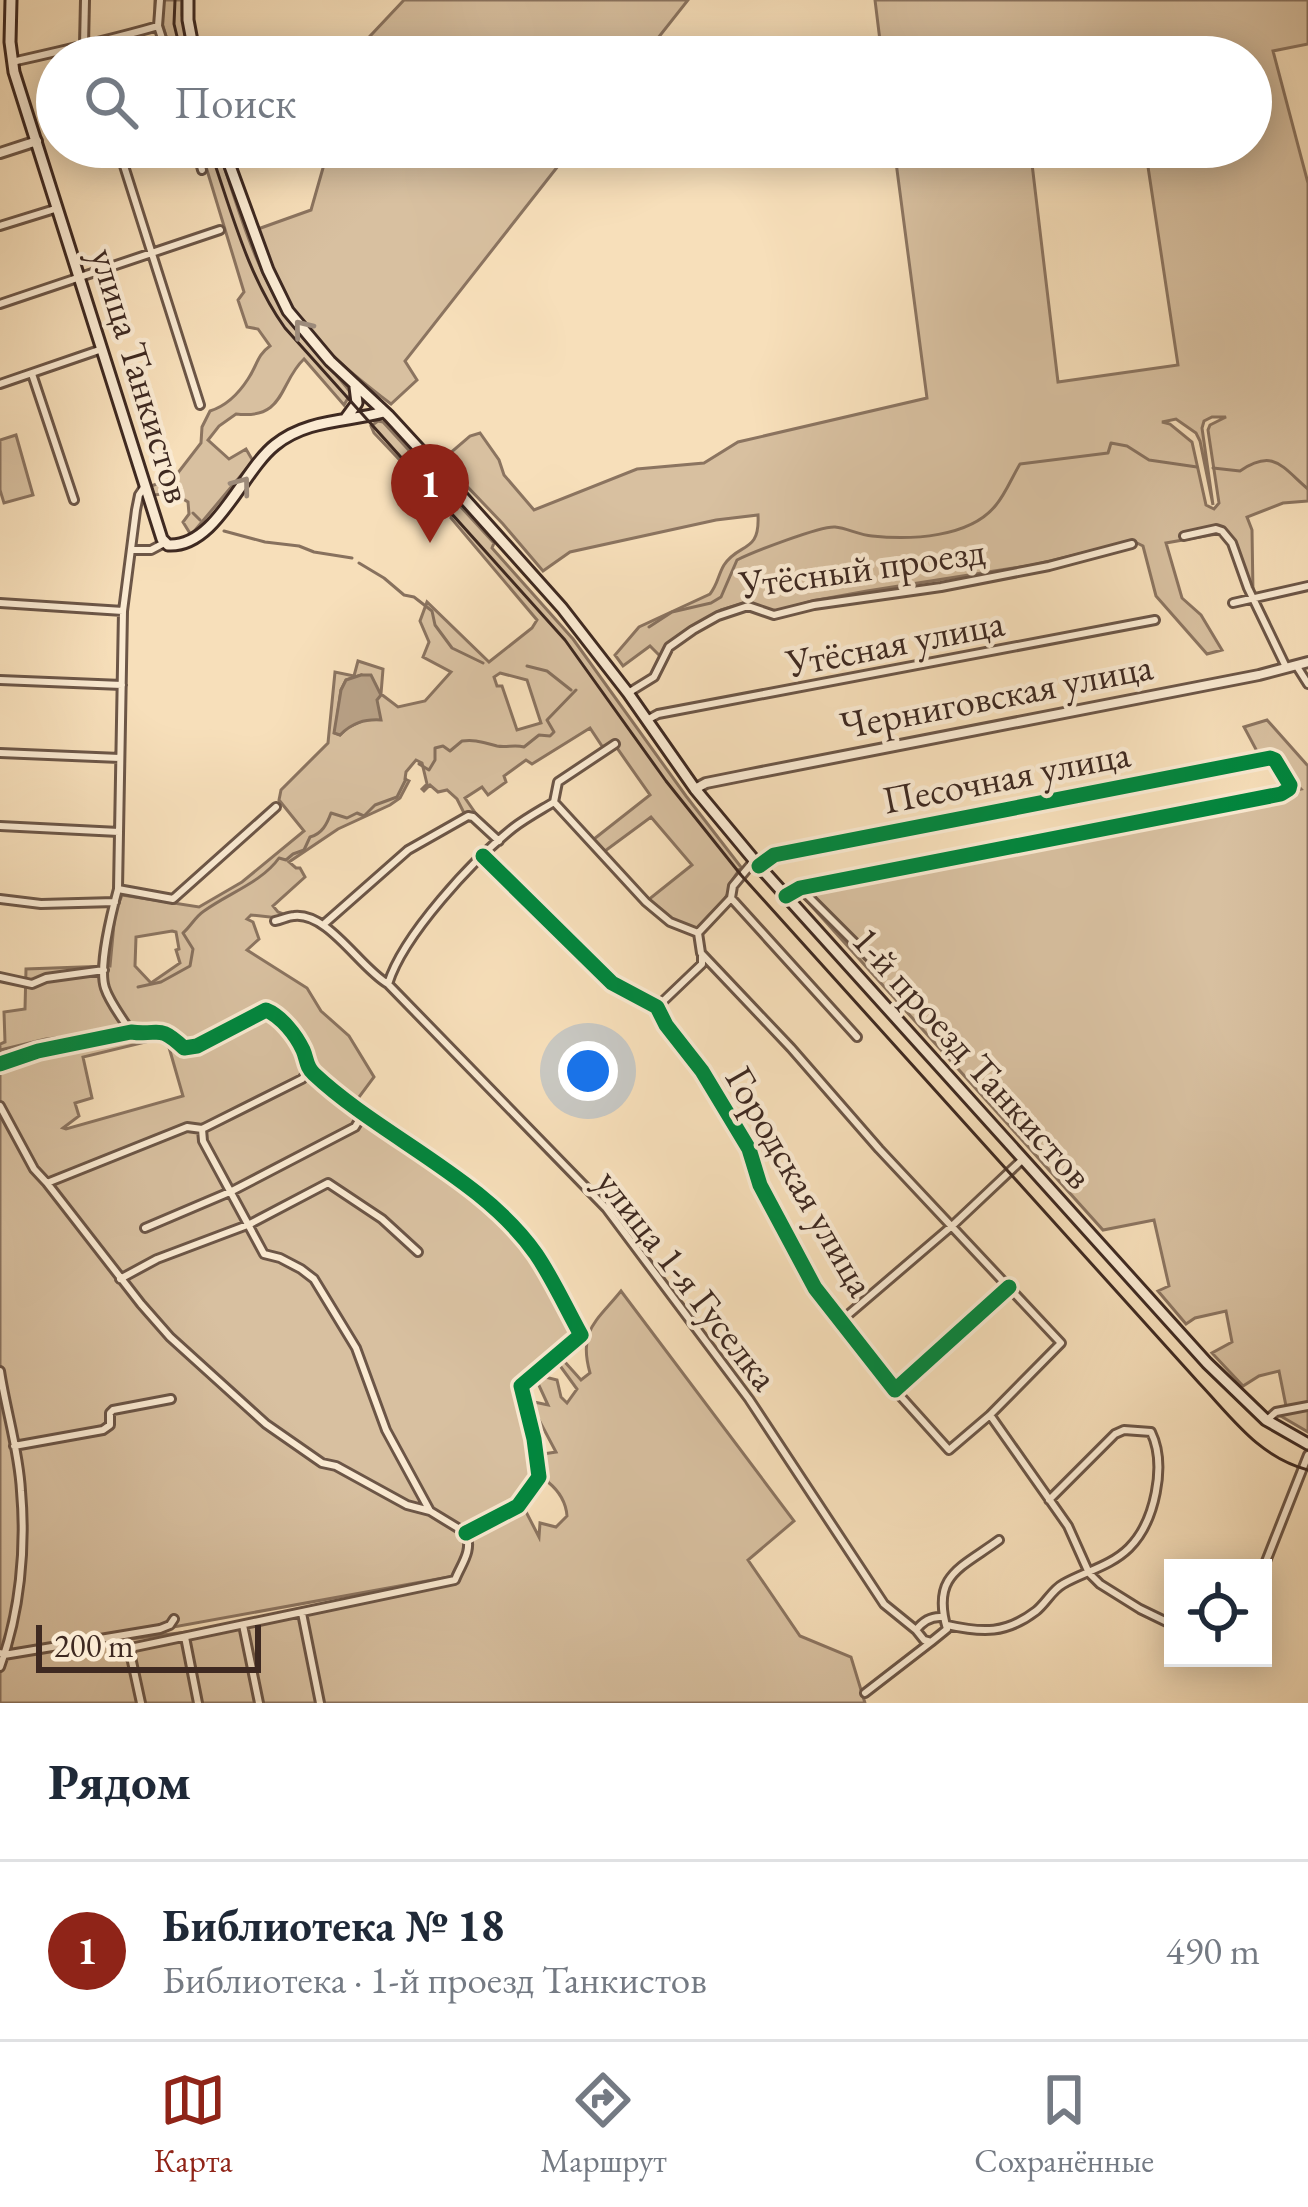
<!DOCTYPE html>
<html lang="ru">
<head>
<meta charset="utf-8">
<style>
	body { margin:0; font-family:"EB Garamond",serif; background:#f2f2f3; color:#1f2937 }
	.controls { position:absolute; right:36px; bottom:36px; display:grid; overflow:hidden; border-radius:0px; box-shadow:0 6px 30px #0003 }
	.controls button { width:108px; height:108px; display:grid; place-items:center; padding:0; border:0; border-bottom:3px solid #e0e1e3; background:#fff; color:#1f2937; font:60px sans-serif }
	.scale { position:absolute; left:36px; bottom:30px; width:225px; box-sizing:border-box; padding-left:12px; border:6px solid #3e2921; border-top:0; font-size:33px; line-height:42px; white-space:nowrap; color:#3e2921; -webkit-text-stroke:9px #faead2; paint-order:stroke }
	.you { position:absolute; left:588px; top:1071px; width:42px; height:42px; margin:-30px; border:9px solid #fff; border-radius:50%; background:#1a73e8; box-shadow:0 0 0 18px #1a73e833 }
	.badge { display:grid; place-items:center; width:78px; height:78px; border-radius:50%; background:#8f2418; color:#fff; font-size:39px; font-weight:700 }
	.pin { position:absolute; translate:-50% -99px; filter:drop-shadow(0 3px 6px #0008) }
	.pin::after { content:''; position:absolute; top:63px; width:42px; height:36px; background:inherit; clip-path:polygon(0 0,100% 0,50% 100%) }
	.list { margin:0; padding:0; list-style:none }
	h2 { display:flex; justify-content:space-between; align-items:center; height:156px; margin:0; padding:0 48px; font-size:51px }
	h2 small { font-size:39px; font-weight:400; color:#747a83 }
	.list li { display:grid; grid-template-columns:78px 1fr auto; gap:36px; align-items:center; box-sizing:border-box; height:180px; padding:0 48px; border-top:3px solid #e0e1e3 }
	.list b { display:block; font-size:45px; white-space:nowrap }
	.list p { margin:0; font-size:39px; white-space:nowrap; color:#747a83 }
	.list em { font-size:39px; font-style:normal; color:#747a83 }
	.icon { flex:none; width:66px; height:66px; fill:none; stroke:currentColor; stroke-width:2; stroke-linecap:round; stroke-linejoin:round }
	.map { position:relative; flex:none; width:1308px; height:1703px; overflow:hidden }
	.search { position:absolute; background:#fff; box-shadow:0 6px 30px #0003; left:36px; right:36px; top:36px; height:132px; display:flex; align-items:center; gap:30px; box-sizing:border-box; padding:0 42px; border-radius:66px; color:#747a83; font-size:45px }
	.sheet { height:336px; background:#fff }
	nav { display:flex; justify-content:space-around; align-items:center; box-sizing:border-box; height:168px; border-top:3px solid #e0e1e3; background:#fff; font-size:33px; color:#747a83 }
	nav a { display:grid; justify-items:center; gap:6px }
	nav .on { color:#8f2418 }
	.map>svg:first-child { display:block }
</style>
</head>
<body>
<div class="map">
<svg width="1308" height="1703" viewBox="0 0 1308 1703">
	<rect width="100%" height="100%" fill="#f7dfba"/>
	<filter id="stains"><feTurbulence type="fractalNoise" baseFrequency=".00167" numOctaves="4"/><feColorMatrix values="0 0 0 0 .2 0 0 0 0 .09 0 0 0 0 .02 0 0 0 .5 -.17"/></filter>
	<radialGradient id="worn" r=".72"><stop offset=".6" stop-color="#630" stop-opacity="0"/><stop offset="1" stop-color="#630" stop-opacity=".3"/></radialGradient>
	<!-- green -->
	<path fill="#d8c0a0" stroke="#8b7460" stroke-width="3" fill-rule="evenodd" d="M155,0H182V15L190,57H172L163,26L155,21Z
		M404,0H688L643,57H356L357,50Z
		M875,0H1308V44L1273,51L1308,183V501L1283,503L1247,517L1252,530L1253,593L1228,532L1166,543L1182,598L1201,615L1222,650L1207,654L1156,596L1143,546L1133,541L1033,565L867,591L812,601L774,612L747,602L721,610L692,628L661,657L650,646L623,666L615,655L639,627L710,594C718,584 718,575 724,565C739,542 760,554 758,515L716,520L570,552L543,571L503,524L442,460L470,436L480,433L499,460L504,475L534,510L637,469L704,463L738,442L927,398L894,147H1030L1058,382L1178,365L1145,147H1251V57H882ZM1212,417H1226L1210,425L1208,430L1219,503L1214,509L1206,505L1192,442L1170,424L1162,422L1176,419L1196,433L1200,441L1213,505L1202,428L1204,421Z
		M200,147H218C236,203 256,273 290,321C308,347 332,368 351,393L344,405L304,359C279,382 286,420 236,414L219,426L208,440L229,459L246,449L253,461L191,535L183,522L189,514L188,502L173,493L154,495L151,486L174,478L201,443L202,427L210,411C226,406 239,393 248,379C257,366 257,355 270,346L258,329L247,327L238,300L244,292Z
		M329,147H573L405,361L417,380L391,404C352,374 303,336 282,290C272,270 266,249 258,229L311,210Z
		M378,421L383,422L494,543L492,548L573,639L686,796L741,867L729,885L730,890C699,943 689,936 648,900L692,865L651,817L605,851L594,839L650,795L617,748L602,746L590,728L532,764L526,760L504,776L506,782L488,795L482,787L465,798L476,814L465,815L457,799L447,790L438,792L430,785L424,791L422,789L427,784L422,763L416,760L406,772L405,779L409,781L400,798L390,805L338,829L289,862L296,868H300L305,877L273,906L278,912L286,915L279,918L251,915L247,919L253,922L259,939L247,950L307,988L321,1011L349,1036L374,1077L356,1101L367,1112L452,1172L544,1271L584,1328L541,1376L557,1380L561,1397L567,1403L577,1389L558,1363L564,1361L581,1380L590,1373C578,1330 596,1322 621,1291L794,1521L748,1560L800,1636L851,1657L865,1703H0V1044L5,1042L4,1012L25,1009L26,969L110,966L115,913L122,895L199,907L242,882L304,831L279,800L281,790L328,743L335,672L354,676L358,661L383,669L381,694L398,707L425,701L451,672L423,657L429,642L420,621L427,602L489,662L532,628L537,620L451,518L452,515L374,433L371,426ZM500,673L527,680L541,723L517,730L502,686H497L494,677ZM361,675L366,719L347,728L340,735L335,733L341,690L346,680ZM172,931L176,932L179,949L176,950L180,963L151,983L135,966L136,937ZM166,1037L183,1096L66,1129L63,1128L79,1116L75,1103L92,1098L83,1057ZM537,1381L548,1405L529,1401L556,1452L543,1454L548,1482C559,1491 566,1502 567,1516L556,1527L540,1523L539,1537L523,1506L538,1488L521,1399ZM454,1576V1581L243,1625L58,1648Z
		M16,435L33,495L4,503L0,490V440Z
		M1267,720L1308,766V1432L1272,1411L1286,1406L1279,1371L1259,1376L1243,1386L1212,1353L1232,1342L1226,1311L1195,1318L1186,1324L1158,1291L1169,1286L1154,1220L1103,1230L798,891L1301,789L1286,773L1275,755L1260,757L1244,727Z"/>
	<!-- water -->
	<path fill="#b8a186" stroke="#87715e" stroke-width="3" d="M361,675H371L381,695L377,700L381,720C364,719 352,723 340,735L334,733L341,690L346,680Z"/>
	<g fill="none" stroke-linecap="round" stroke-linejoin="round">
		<!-- stream -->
		<path stroke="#87715e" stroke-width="3" d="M1213,468L1240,471C1274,448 1282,467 1308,489
			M193,513L200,520
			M224,531L265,542L299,546L314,552L352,558
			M359,563L384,578L404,595L414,597L432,611L435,625L452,648L483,663
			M649,627L672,612L711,603L721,597L737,560C753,552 820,526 835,527C847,528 859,535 872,536C910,540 970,538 996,505C1006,493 1012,477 1020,464L1108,453L1111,443L1127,446L1149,460L1197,467
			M527,666L547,671L571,690
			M419,764L429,770L435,760V748L443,746L450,751L462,741C476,739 484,743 497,746C507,748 514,744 524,747L539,735L550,736L554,732L547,720L576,690
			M138,987L161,982L190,966L193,949L183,933C191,926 195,917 204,911C229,893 262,882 279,858L286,860L293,854L304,850L310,837C322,834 327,824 331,813L347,818L357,813L364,816L375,805L397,797L406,779
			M0,1050L46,1039L82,1035"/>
		<defs>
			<path id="minor" d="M85,0L84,45L88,57
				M160,0L158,26L168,57
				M12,62C61,51 110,40 158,26
				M118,147L200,405
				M196,147L202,170
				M0,226L58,208
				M0,304L220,230
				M32,374L74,500
				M0,384L102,349
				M1184,536L1216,529L1222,531L1232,543L1248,588L1286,667
				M131,550H151L166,542
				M0,603L123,611
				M1233,603L1308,586
				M1296,665L1308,684
				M0,680L122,685
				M628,693L654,677L669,647L693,630L718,616L748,606L774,615L814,605L941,587L1049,566L1132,544
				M647,720L658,714L1155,620
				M615,744L558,782L554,802L646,902L670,922L698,933
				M0,753L120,758
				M0,826L119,832
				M483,856L612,983L657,1007L666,1025L702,1071L749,1149L760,1185L815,1288L895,1390L1009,1287
				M759,866L774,855L1270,758L1275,760L1290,785L1289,789L1281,794L800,888L786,896
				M800,888L883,971
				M118,889L173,899L276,807
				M731,898L857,1037
				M0,899L41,904L115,902
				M275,921C282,920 288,916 294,916C328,912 360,968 388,984L606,1208L749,1399L884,1604L916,1630
				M324,924L408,850L468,816L473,817L499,841
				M698,933L701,953L791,1048L879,1149L1061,1343L990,1415L949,1450L895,1390
				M698,933L731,898L733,886L753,862
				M0,977L32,984L46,978L104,970
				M388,984C403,935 473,860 513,828C526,818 541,810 554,802
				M657,1007L702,964V956
				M131,1032C122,1018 110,1003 105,988C98,967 112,911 118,889L123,611L136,510L139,495L145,486
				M0,1064L38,1051L131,1032C161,1036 157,1023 184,1048L197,1046L266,1010C281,1016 296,1035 303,1050C307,1059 306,1067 314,1074C380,1136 484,1179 536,1254C553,1279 566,1308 581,1335L521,1386L534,1439L539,1477L518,1506L466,1533
				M0,1106L34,1169L47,1183L141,1304L170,1337L266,1424L322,1463L336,1466L407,1505L430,1511L466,1533
				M202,1129L203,1141L264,1254L280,1258L301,1269L314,1279L356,1348L386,1430L430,1511
				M47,1183L187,1127L202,1129L302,1079L309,1071
				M145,1228L232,1191L355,1127L363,1114
				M120,1279L157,1259L250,1224L328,1183L382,1219L418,1252
				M842,1320L953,1225L1023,1159
				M0,1371C6,1411 19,1451 21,1491C26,1548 20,1613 0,1667
				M990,1415L1068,1526L1089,1573L1100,1584L1140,1609L1173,1625
				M1267,1420L1276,1412L1308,1406
				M14,1446L103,1430L110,1425V1413L113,1410L171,1399
				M1263,1569L1308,1455
				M302,1613L320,1703
				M942,1617C931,1616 923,1621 916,1630L924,1640L931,1642L947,1629C931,1575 961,1568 999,1540
				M243,1625L259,1703
				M947,1625C983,1633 1006,1634 1036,1611C1046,1603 1052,1590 1063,1584C1084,1572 1111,1566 1129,1548C1155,1522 1167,1465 1151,1432L1124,1430L1115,1434L1049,1500
				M185,1637L198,1703
				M0,1653L4,1655L160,1629L170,1625L174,1619
				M865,1693L931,1642
				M141,1703L131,1657V1650L135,1647L455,1580C461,1564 473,1552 466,1533"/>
			<path id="tertiary" d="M0,153L37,141
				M695,789L706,783L746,775L1259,675L1308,662"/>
			<path id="secondary" d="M11,0L10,42L14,72L162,539L168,545C216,548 242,471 275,445C307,419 347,422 384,412
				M188,0V20L195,57
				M223,147L268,270L288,311L330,361L389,416L435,466L562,608L628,693L695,789L759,866L1207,1363L1266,1420L1308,1444
				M346,418L357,403L355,387"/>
		</defs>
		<!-- minor casing -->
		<use href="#minor" stroke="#6c5647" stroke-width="12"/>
		<!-- tertiary casing -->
		<use href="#tertiary" stroke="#6c5647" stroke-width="14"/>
		<!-- secondary casing -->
		<use href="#secondary" stroke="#3e2921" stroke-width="15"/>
		<!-- minor -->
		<use href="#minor" stroke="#faead2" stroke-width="6"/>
		<!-- tertiary -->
		<use href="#tertiary" stroke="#faead2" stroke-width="8"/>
		<!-- secondary -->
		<use href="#secondary" stroke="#faead2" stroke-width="9"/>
		<!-- tram -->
		<path stroke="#3e2921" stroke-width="3" d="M175,0L174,24L182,57
			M209,147C231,209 247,275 285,328L565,640L666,781L741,875L1199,1383C1233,1419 1259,1457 1308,1470"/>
		<defs>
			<path id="cycleway" d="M483,856L612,983L657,1007L666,1025L702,1071L749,1149L760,1185L815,1288L895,1390L1009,1287
				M759,866L774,855L1270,758L1275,760L1290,785L1289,789L1281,794L800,888L786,896
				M0,1064L38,1051L131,1032C161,1036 157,1023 184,1048L197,1046L266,1010C281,1016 296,1035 303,1050C307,1059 306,1067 314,1074C380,1136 484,1179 536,1254C553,1279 566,1308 581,1335L521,1386L534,1439L539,1477L518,1506L466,1533"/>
		</defs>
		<!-- cycleway casing -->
		<use href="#cycleway" stroke="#faead2" stroke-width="22"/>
		<!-- cycleway -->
		<use href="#cycleway" stroke="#00873e" stroke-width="15"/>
	</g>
	<!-- one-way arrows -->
	<defs><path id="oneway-chevron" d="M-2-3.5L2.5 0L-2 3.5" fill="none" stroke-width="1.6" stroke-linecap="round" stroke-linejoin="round" transform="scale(3)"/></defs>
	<g stroke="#9c8a7a">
		<use href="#oneway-chevron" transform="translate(302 328) rotate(-129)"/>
		<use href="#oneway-chevron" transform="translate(242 485) rotate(-53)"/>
	</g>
	<g text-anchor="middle" stroke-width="9" stroke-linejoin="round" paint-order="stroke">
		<!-- street labels -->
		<g font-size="39" fill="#3e2921" stroke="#faead2">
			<text transform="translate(142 375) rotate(73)" y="14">улица Танкистов</text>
			<text transform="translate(862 567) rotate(-8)" y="14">Утёсный проезд</text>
			<text transform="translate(895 642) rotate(-11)" y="14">Утёсная улица</text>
			<text transform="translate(996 695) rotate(-11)" y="14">Черниговская улица</text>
			<text transform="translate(1006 776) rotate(-11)" y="14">Песочная улица</text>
			<text transform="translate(973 1057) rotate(48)" y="14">1-й проезд Танкистов</text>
			<text transform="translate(801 1181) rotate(60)" y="14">Городская улица</text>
			<text transform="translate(688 1279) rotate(52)" y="14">улица 1-я Гуселка</text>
		</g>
	</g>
	<rect width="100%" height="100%" filter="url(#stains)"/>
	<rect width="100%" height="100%" fill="url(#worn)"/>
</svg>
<div class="controls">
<button><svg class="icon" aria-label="locate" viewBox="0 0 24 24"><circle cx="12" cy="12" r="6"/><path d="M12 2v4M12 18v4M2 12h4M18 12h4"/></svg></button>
</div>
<div class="scale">200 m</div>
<div class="you"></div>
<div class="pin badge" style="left:430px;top:543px">1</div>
<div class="search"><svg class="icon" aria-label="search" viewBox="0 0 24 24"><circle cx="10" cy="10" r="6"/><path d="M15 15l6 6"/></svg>Поиск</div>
</div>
<section class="sheet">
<h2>Рядом<small></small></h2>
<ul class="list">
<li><span class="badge">1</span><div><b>Библиотека № 18</b><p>Библиотека · 1-й проезд Танкистов</p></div><em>490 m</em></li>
</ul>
</section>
<nav>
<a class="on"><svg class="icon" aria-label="map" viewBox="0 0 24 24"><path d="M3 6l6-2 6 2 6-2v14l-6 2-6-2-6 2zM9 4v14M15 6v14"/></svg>Карта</a>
<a><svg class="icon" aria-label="directions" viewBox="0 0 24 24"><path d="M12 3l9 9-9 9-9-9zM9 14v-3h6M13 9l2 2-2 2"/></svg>Маршрут</a>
<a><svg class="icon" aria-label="saved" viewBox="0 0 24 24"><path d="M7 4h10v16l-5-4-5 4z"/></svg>Сохранённые</a>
</nav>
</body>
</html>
